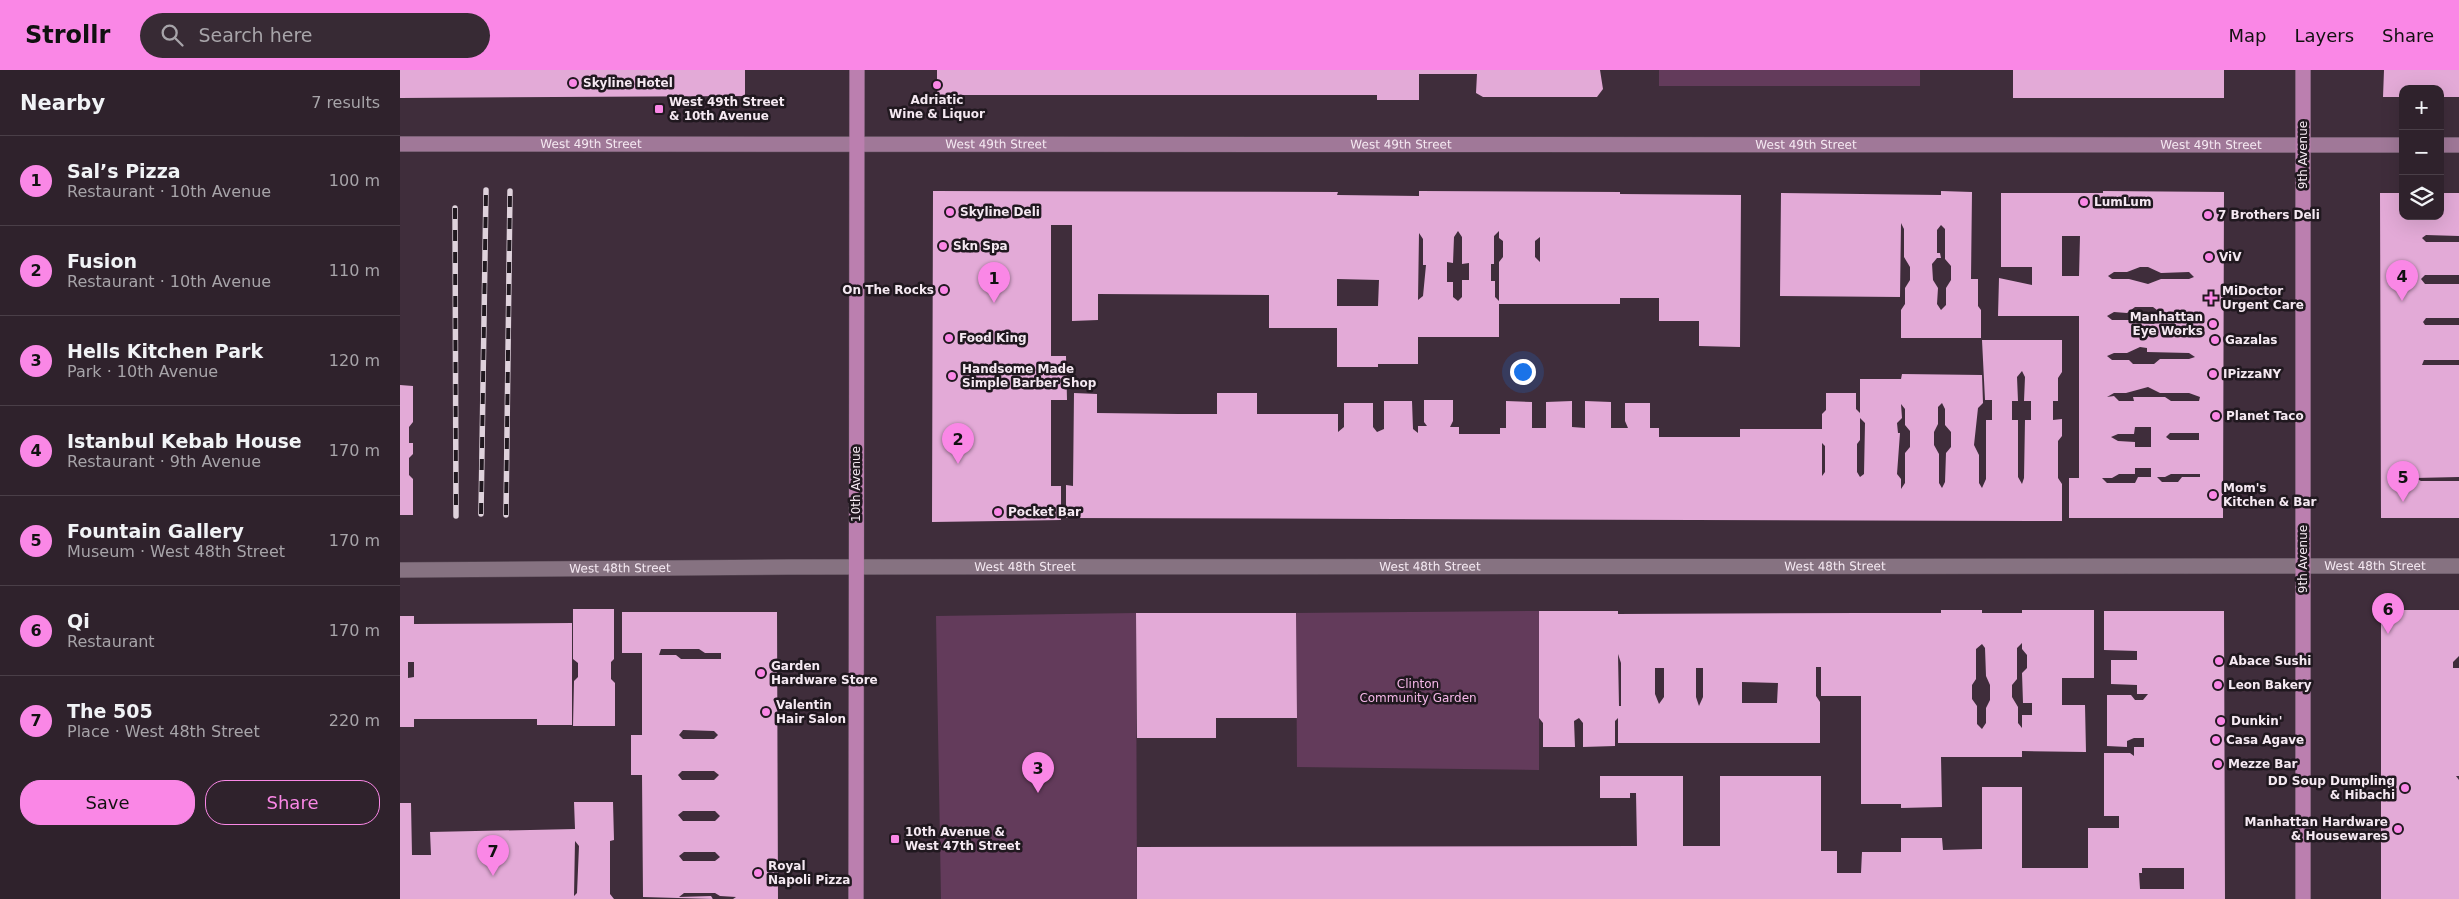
<!DOCTYPE html>
<html lang="en">
<head>
<meta charset="utf-8">
<style>
	body { margin:0; font-family:"DejaVu Sans",sans-serif; background:#372a34; color:#f1f3f6 }
	.controls { position:absolute; right:15px; top:15px; display:grid; overflow:hidden; border-radius:10px; box-shadow:0 5px 20px #0002 }
	.controls button { width:45px; height:45px; display:grid; place-items:center; padding:0; border:0; border-bottom:1px solid #4a3f48; background:#2f222c; color:#f1f3f6; font:25px sans-serif }
	.you { position:absolute; left:1122px; top:301px; width:18px; height:18px; margin:-12px; border:4px solid #fff; border-radius:50%; background:#1a73e8; box-shadow:0 0 0 8px #1a73e833 }
	.badge { display:grid; place-items:center; width:32px; height:32px; border-radius:50%; background:#fa87e6; color:#111; font-size:16px; font-weight:700 }
	.pin { position:absolute; translate:-50% -41px; filter:drop-shadow(0 1px 2px #0008) }
	.pin::after { content:''; position:absolute; top:26px; width:18px; height:15px; background:inherit; clip-path:polygon(0 0,100% 0,50% 100%) }
	.list { margin:0; padding:0; list-style:none }
	h2 { display:flex; justify-content:space-between; align-items:center; height:65px; margin:0; padding:0 20px; font-size:21px }
	h2 small { font-size:16px; font-weight:400; color:#a7a4a9 }
	.list li { display:grid; grid-template-columns:32px 1fr auto; gap:15px; align-items:center; box-sizing:border-box; height:90px; padding:0 20px; border-top:1px solid #4a3f48 }
	.list b { display:block; font-size:19px; white-space:nowrap }
	.list p { margin:0; font-size:16px; white-space:nowrap; color:#a7a4a9 }
	.list em { font-size:16px; font-style:normal; color:#a7a4a9 }
	.actions { display:flex; gap:10px; padding:15px 20px }
	.actions a { flex:1; padding:11px 0; border:1px solid #fa87e6; border-radius:20px; text-align:center; font-size:18px; color:#fa87e6 }
	.actions .main { background:#fa87e6; color:#111 }
	.icon { flex:none; width:28px; height:28px; fill:none; stroke:currentColor; stroke-width:2; stroke-linecap:round; stroke-linejoin:round }
	.map { position:relative; flex:none; width:2059px; height:829px; overflow:hidden }
	header { display:flex; align-items:center; gap:30px; box-sizing:border-box; height:70px; padding:0 25px; background:#fa87e6; color:#111 }
	header strong { font-size:24px }
	nav { display:flex; gap:28px; margin-inline-start:auto; font-size:18px }
	.search { width:350px; height:45px; background:#372a34; display:flex; align-items:center; gap:12px; box-sizing:border-box; padding:0 18px; border-radius:28px; color:#a7a4a9; font-size:19px }
	main { display:flex }
	aside { flex:1; background:#2f222c }
	.map>svg:first-child { display:block }
</style>
</head>
<body>
<header>
<strong>Strollr</strong>
<div class="search"><svg class="icon" aria-label="search" viewBox="0 0 24 24"><circle cx="10" cy="10" r="6"/><path d="M15 15l6 6"/></svg>Search here</div>
<nav><a>Map</a><a>Layers</a><a>Share</a></nav>
</header>
<main>
<aside>
<h2>Nearby<small>7 results</small></h2>
<ul class="list">
<li><span class="badge">1</span><div><b>Sal’s Pizza</b><p>Restaurant · 10th Avenue</p></div><em>100 m</em></li>
<li><span class="badge">2</span><div><b>Fusion</b><p>Restaurant · 10th Avenue</p></div><em>110 m</em></li>
<li><span class="badge">3</span><div><b>Hells Kitchen Park</b><p>Park · 10th Avenue</p></div><em>120 m</em></li>
<li><span class="badge">4</span><div><b>Istanbul Kebab House</b><p>Restaurant · 9th Avenue</p></div><em>170 m</em></li>
<li><span class="badge">5</span><div><b>Fountain Gallery</b><p>Museum · West 48th Street</p></div><em>170 m</em></li>
<li><span class="badge">6</span><div><b>Qi</b><p>Restaurant</p></div><em>170 m</em></li>
<li><span class="badge">7</span><div><b>The 505</b><p>Place · West 48th Street</p></div><em>220 m</em></li>
</ul>
<div class="actions"><a class="main">Save</a><a>Share</a></div>
</aside>
<div class="map">
<svg width="2059" height="829" viewBox="0 0 2059 829">
	<rect width="100%" height="100%" fill="#3f2d3b"/>
	<!-- green -->
	<path fill="#633b5b" d="M1259,0H1520V16H1259Z
		M1139,541V700L897,697L896,543Z
		M736,543L737,829H541L536,546Z"/>
	<!-- building -->
	<path fill="#e3aad7" fill-rule="evenodd" d="M0,0H345V26L0,28Z
		M537,0H1200L1203,19L1197,27H1083L1076,23L1077,4H1019V30H977V25H537Z
		M1613,0H1824V28H1613Z
		M1984,0H2059V27H2040V19H2003V27H1983Z
		M533,121L938,122L937,125L1019,126V121L1220,122V124L1341,125L1340,277L1299,276V251H1259V228H1220V234H1099V267H1018V294H978V297H937V258H869V225L698,224V250L672,251V155H651V286H666L667,330H651V416H661V450L532,452ZM1058,161L1062,167V194L1069,193V210H1062V227L1058,231L1053,227V212H1047V192L1053,193L1054,167ZM1099,161V168L1103,171V187L1099,192V231L1095,227V211H1091V194H1094V166ZM1019,163L1023,169V195H1026L1023,226L1018,230ZM1140,167V192L1135,187V171ZM937,209L979,210L978,236H937Z
		M1541,121L1572,122L1571,209H1578V236L1581,240V268H1501V240L1505,234V218L1510,210V197L1504,187V159L1501,153L1500,227L1380,226L1381,123L1541,125ZM1541,155L1545,159V189L1551,196V210L1546,218V235L1541,240L1537,234L1538,218L1533,210L1532,194L1537,188H1541L1540,183H1537V160Z
		M1703,121L1824,122L1823,448H1669V408H1679V246H1598L1599,208L1632,215V197H1601V123H1703ZM1662,166H1680L1679,206H1662ZM1740,197H1748L1761,203L1789,202L1794,207L1789,209H1761L1748,214L1729,209H1712L1708,206L1714,202H1727ZM1735,237H1753L1761,243L1789,242L1794,247L1789,249H1760L1754,254L1733,253L1729,250H1712L1707,246L1714,242L1727,243ZM1740,277L1747,278V282L1789,283L1795,287L1789,289H1760L1754,294H1733L1729,290H1712L1707,286L1714,283H1727ZM1748,317L1760,323H1789L1800,327L1799,331H1771L1765,327H1733L1734,331H1719L1714,326L1707,327L1714,323H1726ZM1735,357H1751V377H1735V372L1718,371L1711,367L1718,364H1734ZM1770,363H1799V370H1770L1766,367ZM1735,398H1751V407H1738L1735,413H1707L1702,408H1712L1719,404H1735ZM1771,404H1800V407H1782L1778,412H1762L1757,407H1765Z
		M1980,123H2003V146H2040V123H2059V166L2026,165L2022,168L2026,172H2059V205H2025L2021,209L2025,214H2059V248H2026L2023,252L2025,255H2059V290H2024L2022,295H2059V407L2015,408L2021,411H2059V448H1981Z
		M1582,270H1662V302L1658,308V331H1653V350L1662,349V366L1658,371V408L1662,414V451L666,448V415L673,416L674,323L697,324V343L778,344H817V323H857V344H938V362L944,357V333H973V357L977,362L984,359V331H1012L1013,359L1018,363V356H1027L1024,352V330H1053V351L1050,357H1059V364H1100V358H1106V331L1132,332V358H1146V332L1172,331V357L1185,358V331L1211,332V358H1228L1225,351V333H1250V358H1259V367H1340V359H1422V344L1426,340V323H1456V339L1460,343V309H1501L1502,304L1582,305L1583,333L1578,338L1574,375L1579,385V413L1582,418L1586,409V350H1592V330H1585ZM1622,301L1625,307L1624,331H1631V350H1625L1624,408L1622,414L1618,407V350H1612V331H1618L1617,307ZM1542,333L1545,339V355L1551,362V377L1546,383L1545,412L1542,418L1539,413V384L1534,375V362L1538,354V337ZM1501,334L1505,339V355L1510,361V377L1505,383V413L1501,419V409L1497,404L1500,363H1498L1497,353L1502,348ZM1460,348L1465,353L1464,404L1460,407L1457,402V374L1460,370ZM1422,373L1425,376V402L1422,406Z
		M0,315L13,316V352L9,357V373H13V384L9,388V405L13,409V445H0Z
		M173,539H214V589L211,592V609L215,613V656H173L174,611L178,607V593L173,589Z
		M1541,540H1582V543H1622V540H1694V608H1662V635H1685L1686,682L1622,681V687H1541L1542,737L1501,738V734H1461V626H1421V597H1416V626L1420,632V673H1218V648L1215,651V676L1183,677V653L1179,648L1174,651L1175,677H1143V653L1139,648V541H1218V544L1461,543H1541ZM1622,573V579L1627,585V598L1622,603L1623,633H1632V645H1622V658L1618,653V637L1612,627V615L1617,609V578ZM1582,574L1585,578L1586,606L1590,615V630L1586,638V653L1582,659L1577,654V636L1572,629V615L1576,609V579ZM1218,584L1221,593V636H1219ZM1255,598H1264V627L1259,634L1255,624ZM1296,598H1303V627L1299,636L1296,627ZM1342,612L1378,613L1377,633H1342Z
		M1981,540H2059V586L2053,592V598H2059V706H2056L2059,710V829H1981Z
		M1704,541H1824L1825,829H737V777L1237,776L1236,723H1230V728H1200V706H1283V776H1320V706H1421V781H1437V803H1461L1462,782H1501V768H1542L1543,780L1582,779V717H1622V798H1688V758H1719V746H1704V683H1730L1734,686V677H1744V668H1734L1727,671V677L1707,676V625H1731L1735,630H1743L1748,624H1737V615L1711,614V590H1737V581L1704,580ZM1742,798H1784V819H1740L1739,803H1742Z
		M222,542H377L378,829H333L336,827L320,826L315,823H284L279,827L311,826L313,829L243,827L242,705H231V665H242V583H222ZM261,579H299L305,583H321V589H281L276,585H259ZM283,660L314,661L318,665L314,669H283L279,665ZM282,701H314L319,705L314,710H282L278,705ZM283,741H315L320,746L315,751H283L278,745ZM284,782H315L320,787L315,791H283L279,786Z
		M736,543H896L897,648H816V668H737Z
		M0,546H14V554L172,553V655H137V649H14V657H0ZM8,592H14V607L8,608Z
		M174,732H213L214,770L210,771V824L214,829H0V733H11L12,785H31L30,762L175,759ZM175,771L179,776L177,823L174,826Z"/>
	<g fill="none" stroke-linecap="round" stroke-linejoin="round">
		<defs>
			<g id="street">
				<path id="s1" d="M0,500L389,497L2059,496"/>
			</g>
			<g id="secondary">
				<path id="s2" d="M0,74L2003,75"/>
				<path d="M2040,75H2059"/>
			</g>
			<path id="primary" d="M1903,0V829
				M456,829L457,0"/>
		</defs>
		<!-- street casing -->
		<use href="#street" stroke="#5b4c58" stroke-width="16"/>
		<!-- secondary casing -->
		<use href="#secondary" stroke="#5b4c58" stroke-width="16"/>
		<!-- primary casing -->
		<use href="#primary" stroke="#5b4c58" stroke-width="16"/>
		<!-- street -->
		<use href="#street" stroke="#867281" stroke-width="15"/>
		<!-- secondary -->
		<use href="#secondary" stroke="#a07898" stroke-width="15"/>
		<!-- primary -->
		<use href="#primary" stroke="#bb7faf" stroke-width="15"/>
		<defs>
			<path id="rail" d="M55,138L56,446
				M81,444L86,120
				M106,445L110,121"/>
		</defs>
		<!-- rail casing -->
		<use href="#rail" stroke="#dfd2dc" stroke-width="5.5"/>
		<!-- rail -->
		<use href="#rail" stroke="#20181f" stroke-width="4" stroke-dasharray="11" stroke-linecap="butt"/>
	</g>
	<!-- markers -->
	<g fill="#fa87e6" stroke="#20181f" stroke-width="2">
		<circle cx="173" cy="13" r="5"/>
		<circle cx="537" cy="15" r="5"/>
		<rect x="254" y="34" width="10" height="10" rx="2.5"/>
		<circle cx="1684" cy="132" r="5"/>
		<circle cx="550" cy="142" r="5"/>
		<circle cx="1808" cy="145" r="5"/>
		<circle cx="543" cy="176" r="5"/>
		<circle cx="1809" cy="187" r="5"/>
		<circle cx="544" cy="220" r="5"/>
		<path d="M1808.5 220.5h5v5h5v5h-5v5h-5v-5h-5v-5h5z"/>
		<circle cx="1813" cy="254" r="5"/>
		<circle cx="549" cy="268" r="5"/>
		<circle cx="1815" cy="270" r="5"/>
		<circle cx="1813" cy="304" r="5"/>
		<circle cx="552" cy="306" r="5"/>
		<circle cx="1816" cy="346" r="5"/>
		<circle cx="1813" cy="425" r="5"/>
		<circle cx="598" cy="442" r="5"/>
		<circle cx="1819" cy="591" r="5"/>
		<circle cx="361" cy="603" r="5"/>
		<circle cx="1818" cy="615" r="5"/>
		<circle cx="366" cy="642" r="5"/>
		<circle cx="1821" cy="651" r="5"/>
		<circle cx="1816" cy="670" r="5"/>
		<circle cx="1818" cy="694" r="5"/>
		<circle cx="2005" cy="718" r="5"/>
		<circle cx="1998" cy="759" r="5"/>
		<rect x="490" y="764" width="10" height="10" rx="2.5"/>
		<circle cx="358" cy="803" r="5"/>
	</g>
	<g text-anchor="middle" stroke-width="5" stroke-linejoin="round" paint-order="stroke">
		<!-- poi labels -->
		<g font-size="12" font-weight="bold" fill="#f5e9f2" stroke="#20181f" text-anchor="start">
			<text x="183" y="17">Skyline Hotel</text>
			<text x="537" y="34" text-anchor="middle">Adriatic<tspan x="537" dy="14">Wine &amp; Liquor</tspan></text>
			<text x="269" y="36">West 49th Street<tspan x="269" dy="14">&amp; 10th Avenue</tspan></text>
			<text x="1694" y="136">LumLum</text>
			<text x="560" y="146">Skyline Deli</text>
			<text x="1818" y="149">7 Brothers Deli</text>
			<text x="553" y="180">Skn Spa</text>
			<text x="1819" y="191">ViV</text>
			<text x="534" y="224" text-anchor="end">On The Rocks</text>
			<text x="1822" y="225">MiDoctor<tspan x="1822" dy="14">Urgent Care</tspan></text>
			<text x="1803" y="251" text-anchor="end">Manhattan<tspan x="1803" dy="14">Eye Works</tspan></text>
			<text x="559" y="272">Food King</text>
			<text x="1825" y="274">Gazalas</text>
			<text x="562" y="303">Handsome Made<tspan x="562" dy="14">Simple Barber Shop</tspan></text>
			<text x="1823" y="308">IPizzaNY</text>
			<text x="1826" y="350">Planet Taco</text>
			<text x="1823" y="422">Mom's<tspan x="1823" dy="14">Kitchen &amp; Bar</tspan></text>
			<text x="608" y="446">Pocket Bar</text>
			<text x="1829" y="595">Abace Sushi</text>
			<text x="371" y="600">Garden<tspan x="371" dy="14">Hardware Store</tspan></text>
			<text x="1828" y="619">Leon Bakery</text>
			<text x="376" y="639">Valentin<tspan x="376" dy="14">Hair Salon</tspan></text>
			<text x="1831" y="655">Dunkin'</text>
			<text x="1826" y="674">Casa Agave</text>
			<text x="1828" y="698">Mezze Bar</text>
			<text x="1995" y="715" text-anchor="end">DD Soup Dumpling<tspan x="1995" dy="14">&amp; Hibachi</tspan></text>
			<text x="1988" y="756" text-anchor="end">Manhattan Hardware<tspan x="1988" dy="14">&amp; Housewares</tspan></text>
			<text x="505" y="766">10th Avenue &amp;<tspan x="505" dy="14">West 47th Street</tspan></text>
			<text x="368" y="800">Royal<tspan x="368" dy="14">Napoli Pizza</tspan></text>
		</g>
		<!-- street labels -->
		<g font-size="12" fill="#f5e9f2" stroke="#20181f">
			<text dy="4" stroke="none"><textPath href="#s2" startOffset="191">West 49th Street</textPath></text>
			<text dy="4" stroke="none"><textPath href="#s2" startOffset="596">West 49th Street</textPath></text>
			<text dy="4" stroke="none"><textPath href="#s2" startOffset="1001">West 49th Street</textPath></text>
			<text dy="4" stroke="none"><textPath href="#s2" startOffset="1406">West 49th Street</textPath></text>
			<text dy="4" stroke="none"><textPath href="#s2" startOffset="1811">West 49th Street</textPath></text>
			<text transform="translate(1903 85) rotate(-90)" y="4">9th Avenue</text>
			<text transform="translate(456 414) rotate(-90)" y="4">10th Avenue</text>
			<text transform="translate(1903 489) rotate(-90)" y="4">9th Avenue</text>
			<text dy="4" stroke="none"><textPath href="#s1" startOffset="1975">West 48th Street</textPath></text>
			<text dy="4" stroke="none"><textPath href="#s1" startOffset="1030">West 48th Street</textPath></text>
			<text dy="4" stroke="none"><textPath href="#s1" startOffset="1435">West 48th Street</textPath></text>
			<text dy="4" stroke="none"><textPath href="#s1" startOffset="220">West 48th Street</textPath></text>
			<text dy="4" stroke="none"><textPath href="#s1" startOffset="625">West 48th Street</textPath></text>
		</g>
		<!-- park labels -->
		<g font-size="12" fill="#f6b8e9" stroke="#20181f">
			<text x="1018" y="618">Clinton<tspan x="1018" dy="14">Community Garden</tspan></text>
		</g>
	</g>
</svg>
<div class="controls">
<button>+</button>
<button>−</button>
<button><svg class="icon" aria-label="layers" viewBox="0 0 24 24"><path d="M12 4l9 5-9 5-9-5zM3 14l9 5 9-5"/></svg></button>
</div>
<div class="you"></div>
<div class="pin badge" style="left:594px;top:233px">1</div>
<div class="pin badge" style="left:558px;top:394px">2</div>
<div class="pin badge" style="left:638px;top:723px">3</div>
<div class="pin badge" style="left:2002px;top:231px">4</div>
<div class="pin badge" style="left:2003px;top:432px">5</div>
<div class="pin badge" style="left:1988px;top:564px">6</div>
<div class="pin badge" style="left:93px;top:806px">7</div>
</div>
</main>
</body>
</html>
